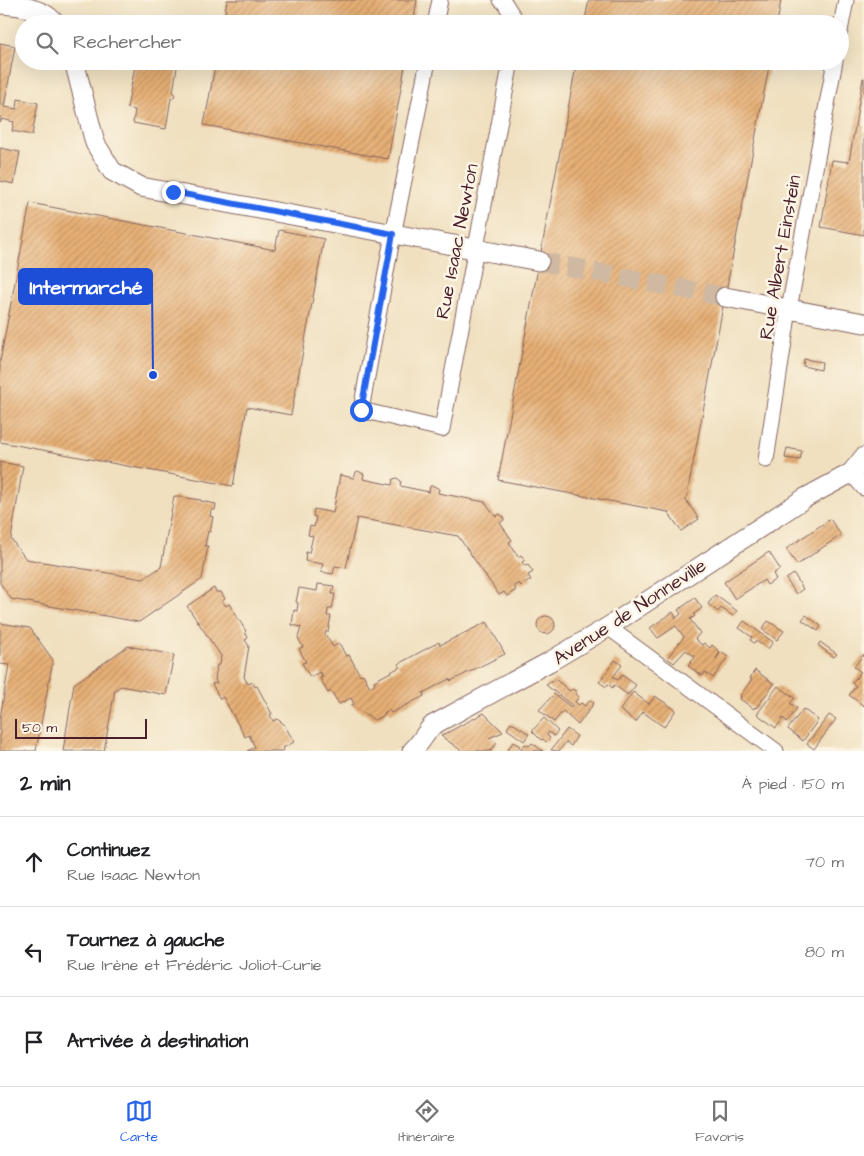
<!DOCTYPE html>
<html lang="fr">
<head>
<meta charset="utf-8">
<style>
	body { margin:0; font-family:"Architects Daughter",sans-serif; background:#f2f2f2; color:#202124 }
	.scale { position:absolute; left:15px; bottom:12px; width:132px; box-sizing:border-box; padding-left:5px; border:2px solid #4a1f2b; border-top:0; font-size:14px; line-height:18px; white-space:nowrap; color:#4a1f2b; -webkit-text-stroke:4px #fcf5e5; paint-order:stroke }
	.stop { position:absolute; width:15px; height:15px; margin:-11px; border:4px solid #2563eb; border-radius:50%; background:#fff }
	.stop.end { background:#2563eb; border-color:#fff; box-shadow:0 1px 5px #0008 }
	.list { margin:0; padding:0; list-style:none }
	h2 { display:flex; justify-content:space-between; align-items:center; height:65px; margin:0; padding:0 20px; font-size:21px }
	h2 small { font-size:16px; font-weight:400; color:#757577 }
	.list li { display:grid; grid-template-columns:32px 1fr auto; gap:15px; align-items:center; box-sizing:border-box; height:90px; padding:0 20px; border-top:1px solid #e0e0e0 }
	.list b { display:block; font-size:19px; white-space:nowrap }
	.list p { margin:0; font-size:16px; white-space:nowrap; color:#757577 }
	.list em { font-size:16px; font-style:normal; color:#757577 }
	.icon { flex:none; width:28px; height:28px; fill:none; stroke:currentColor; stroke-width:2; stroke-linecap:round; stroke-linejoin:round }
	.map { position:relative; flex:none; width:864px; height:751px; overflow:hidden }
	.search { position:absolute; background:#fff; box-shadow:0 5px 20px #0002; left:15px; right:15px; top:15px; height:55px; display:flex; align-items:center; gap:12px; box-sizing:border-box; padding:0 18px; border-radius:28px; color:#757577; font-size:19px }
	.sheet { height:335px; background:#fff }
	nav { display:flex; justify-content:space-around; align-items:center; box-sizing:border-box; height:70px; border-top:1px solid #e0e0e0; background:#fff; font-size:14px; color:#757577 }
	nav a { display:grid; justify-items:center; gap:2px }
	nav .on { color:#2563eb }
	.map>svg:first-child { display:block }
</style>
</head>
<body>
<div class="map">
<svg width="864" height="751" viewBox="0 0 864 751">
	<defs>
		<pattern id="building-hatch" width="6" height="6" patternUnits="userSpaceOnUse" patternTransform="scale(1.25)"><rect width="6" height="6" fill="#e7b076"/><path d="M-1 1l2-2M0 6l6-6M5 7l2-2" fill="none" stroke="#bd8f61"/></pattern>
	</defs>
	<rect width="100%" height="100%" fill="#fcf5e5"/>
	<filter id="ink" filterUnits="userSpaceOnUse"><feTurbulence type="fractalNoise" baseFrequency=".02" numOctaves="2"/><feDisplacementMap in="SourceGraphic" scale="10" xChannelSelector="R" yChannelSelector="G"/><feConvolveMatrix kernelMatrix="1 2 1 2 8 2 1 2 1" color-interpolation-filters="sRGB"/></filter>
	<filter id="wash" filterUnits="userSpaceOnUse"><feTurbulence type="fractalNoise" baseFrequency=".0096" numOctaves="4" result="noise"/><feDisplacementMap in="SourceGraphic" scale="20" xChannelSelector="R" yChannelSelector="G"/><feGaussianBlur stdDeviation="1.12" result="paint"/><feColorMatrix in="noise" values="0 0 0 0 0 0 0 0 0 0 0 0 0 0 0 0 0 1.4 0 .05"/><feComposite in="paint" operator="in"/></filter>
	<g filter="url(#wash)">
		<rect width="100%" height="100%" fill="#f0e0c0"/>
		<g id="blocks">
			<!-- building -->
			<path fill="url(#building-hatch)" d="M227,0H417L413,24H223Z
				M589,0H781L777,24H584Z
				M144,17L175,23V24H143Z
				M0,43L15,46L4,107L17,109L18,99L38,103L32,135L12,131L14,122L2,119L0,123Z
				M136,61H178L173,92L175,93L174,98H171L166,129L133,123L135,110L127,108Z
				M216,61H406L388,159L204,125Z
				M577,61H770L686,500L699,519L681,531L668,512L498,480Z
				M863,78H864V235L821,227L832,160L849,162Z
				M0,148L20,152L14,184L0,181Z
				M30,203L275,250L279,230L324,239L291,415L247,407L233,486L0,442V361Z
				M804,359L822,362L821,370L803,366Z
				M787,448L802,451L800,460L785,458Z
				M0,462L23,466L11,539L26,559L143,579L161,567L174,496L201,500V501L216,504L215,510H211L210,516L213,517L210,532L208,531L205,546H208L202,579L139,622L11,599L0,583Z
				M358,471L364,474L363,479L392,485L393,479L397,478L401,481L400,486L429,492L430,486H434L439,489L438,493L485,502L496,517L499,514L504,517V520L500,523L512,540L509,542L518,557L521,555L525,560L522,562L525,566L528,565L533,572L528,575L531,580L521,586L519,583L514,586L516,590L507,596L504,592L499,595L458,536L357,518L346,568L335,566L333,574L321,572L323,564L305,561L306,552L309,553L313,536L308,535L310,526L314,527L316,517L313,516L314,509L333,513L340,475L354,478L356,472Z
				M830,519L841,535L797,565L786,549Z
				M769,552L780,569L773,574L776,579L767,585L764,580L735,599L724,582Z
				M794,574L803,589L796,594L786,579Z
				M318,584L334,586L332,594H335L332,609H328L327,616H331L328,632L326,631L325,634L333,647L339,643L346,656L349,655L360,675L363,674L370,687L375,684L374,681L400,667L398,664L439,642L440,645L487,622L505,654L451,681L449,679L423,693L424,696L391,713L389,710L384,713L385,715L374,720L351,705L354,704L351,698L339,704L331,691L328,693L320,678L323,677L320,672L310,677L302,663L306,662L299,649L303,647L298,638L301,627L292,625L294,610L297,611L298,603L296,602L299,588L317,591Z
				M214,588L216,592H221L225,599L222,601L226,606L229,604L246,631L245,632L248,638L245,640L249,646L244,677L248,684L253,682L255,687L257,686L272,714L270,715L273,721L277,719L284,724L294,742L283,748L284,750L283,751H247L255,747L249,735L245,737L223,697L220,699L212,684L217,683L215,680L217,665H220L221,656L187,606Z
				M715,595L737,611L733,616L721,608L718,612L708,604Z
				M695,598L702,608L694,614L695,616L690,619L700,633L695,639L702,645L704,643L710,648L712,645L720,652L715,660L721,652L728,657L713,678L705,672L703,676L688,666L695,657L686,650L674,663L667,658L684,637L676,626L658,638L650,628L673,612L676,618L681,614L678,610Z
				M806,615L821,626L818,631L802,620Z
				M537 625a9 9 0 1 1 18 0a9 9 0 1 1-18 0Z
				M744,621L773,642L768,649L756,641L754,643L750,640L752,637L739,628Z
				M768,621L784,631L777,640L762,629Z
				M0,623L30,628L53,660L36,751H0V718L9,665L0,664Z
				M820,642L837,654L834,657L818,645Z
				M128,646L174,655L166,695L121,686L115,690L104,751H63L74,684Z
				M864,654V706L849,695L856,686L852,683L861,672L854,667Z
				M615,660L622,665L613,677L618,680L622,675L636,685L628,695L614,685L612,688L608,684L606,687L599,682Z
				M755,670L774,684L756,708L755,707L754,709L740,699L741,697L740,696L752,679L750,678Z
				M555,679L570,691L572,689L577,692L575,694L579,697L575,702L579,705L581,703L585,706L590,700L594,703L578,725L563,711L554,722L539,710L554,694L571,707L573,706L546,685Z
				M778,686L795,698L790,703L797,708L787,722L783,718L776,728L757,714Z
				M633,692L649,704L655,696L676,710L664,727L643,712L636,722L620,710Z
				M803,709L818,720L803,741L788,729Z
				M484,713L503,732L489,738L497,743L491,751H462L441,736Z
				M829,715L836,719L814,749L807,744Z
				M544,718L558,731L554,736L549,732L547,735L550,738L546,742L543,739L541,740L532,731Z
				M511,722L529,734L524,741L507,729Z
				M567,729L577,736L571,746L566,742L559,751L551,750Z
				M513,742L520,746L516,751H507Z
				M532,743L543,751H520L525,744L529,746Z"/>
		</g>
	</g>
	<g filter="url(#ink)">
		<use href="#blocks" fill-opacity="0" stroke="#84635f" stroke-width="1"/>
		<g fill="none" stroke-linecap="round" stroke-linejoin="round">
			<!-- tertiary-tunnel -->
			<path stroke="#cfb9a2" stroke-width="19" stroke-dasharray="19 9" stroke-linecap="butt" d="M539,261L725,297"/>
			<defs>
				<path id="minor" d="M501,0L504,2L518,24
					M435,24L440,0
					M840,31L846,0
					M428,61L390,250L361,410L442,429L511,61
					M766,460L789,309L835,61
					M851,473L864,488
					M608,627L776,751"/>
				<path id="tertiary" d="M0,4C17,5 46,8 55,24
					M74,61L95,143L112,171L141,187L539,261
					M725,297L864,323
					M412,751C421,743 425,733 433,725L549,662L608,627L805,498L851,473L864,457"/>
			</defs>
			<!-- minor casing -->
			<use href="#minor" stroke="#84635f" stroke-width="17"/>
			<!-- tertiary casing -->
			<use href="#tertiary" stroke="#84635f" stroke-width="21"/>
			<!-- minor -->
			<use href="#minor" stroke="#fff" stroke-width="15"/>
			<!-- tertiary -->
			<use href="#tertiary" stroke="#fff" stroke-width="19"/>
		</g>
	</g>
	<g fill="none" stroke-linecap="round" stroke-linejoin="round" filter="url(#ink)">
		<!-- route -->
		<path stroke="#2563eb" stroke-width="6" d="M173,192L393,234L361,410"/>
	</g>
	<g text-anchor="middle" stroke-width="5" stroke-linejoin="round" paint-order="stroke">
		<!-- street labels -->
		<g font-size="19" fill="#4a1f2b" stroke="#fcf5e5">
			<text transform="translate(456 241) rotate(-79)" y="7">Rue Isaac Newton</text>
			<text transform="translate(779 257) rotate(-80)" y="7">Rue Albert Einstein</text>
			<text transform="translate(629 611) rotate(-33)" y="7">Avenue de Nonneville</text>
		</g>
	</g>
	<!-- callouts -->
	<path fill="none" stroke="#1d4ed8" stroke-width="2" d="M153 375L152 287"/>
	<circle fill="#1d4ed8" stroke="#fcf5e5" stroke-width="2" cx="153" cy="375" r="5"/>
	<rect fill="#1d4ed8" stroke="#1d4ed8" stroke-width="2" x="19" y="269" width="133" height="35" rx="5"/>
	<g font-size="20" text-anchor="middle" font-weight="bold" fill="#fff">
		<text x="86" y="294">Intermarché</text>
	</g>
</svg>
<div class="scale">50 m</div>
<div class="stop" style="left:361px;top:410px"></div>
<div class="stop end" style="left:173px;top:192px"></div>
<div class="search"><svg class="icon" aria-label="search" viewBox="0 0 24 24"><circle cx="10" cy="10" r="6"/><path d="M15 15l6 6"/></svg>Rechercher</div>
</div>
<section class="sheet">
<h2>2 min<small>À pied · 150 m</small></h2>
<ul class="list">
<li><svg class="icon" aria-label="ahead" viewBox="0 0 24 24"><path d="M12 20V5M6 11l6-6 6 6"/></svg><div><b>Continuez</b><p>Rue Isaac Newton</p></div><em>70 m</em></li>
<li><svg class="icon" aria-label="left" viewBox="0 0 24 24"><path d="M17 20v-9H6M10 6l-5 5 5 5"/></svg><div><b>Tournez à gauche</b><p>Rue Irène et Frédéric Joliot-Curie</p></div><em>80 m</em></li>
<li><svg class="icon" aria-label="arrive" viewBox="0 0 24 24"><path d="M6 21V4h12l-3 4 3 4H6"/></svg><div><b>Arrivée à destination</b></div></li>
</ul>
</section>
<nav>
<a class="on"><svg class="icon" aria-label="map" viewBox="0 0 24 24"><path d="M3 6l6-2 6 2 6-2v14l-6 2-6-2-6 2zM9 4v14M15 6v14"/></svg>Carte</a>
<a><svg class="icon" aria-label="directions" viewBox="0 0 24 24"><path d="M12 3l9 9-9 9-9-9zM9 14v-3h6M13 9l2 2-2 2"/></svg>Itinéraire</a>
<a><svg class="icon" aria-label="saved" viewBox="0 0 24 24"><path d="M7 4h10v16l-5-4-5 4z"/></svg>Favoris</a>
</nav>
</body>
</html>
